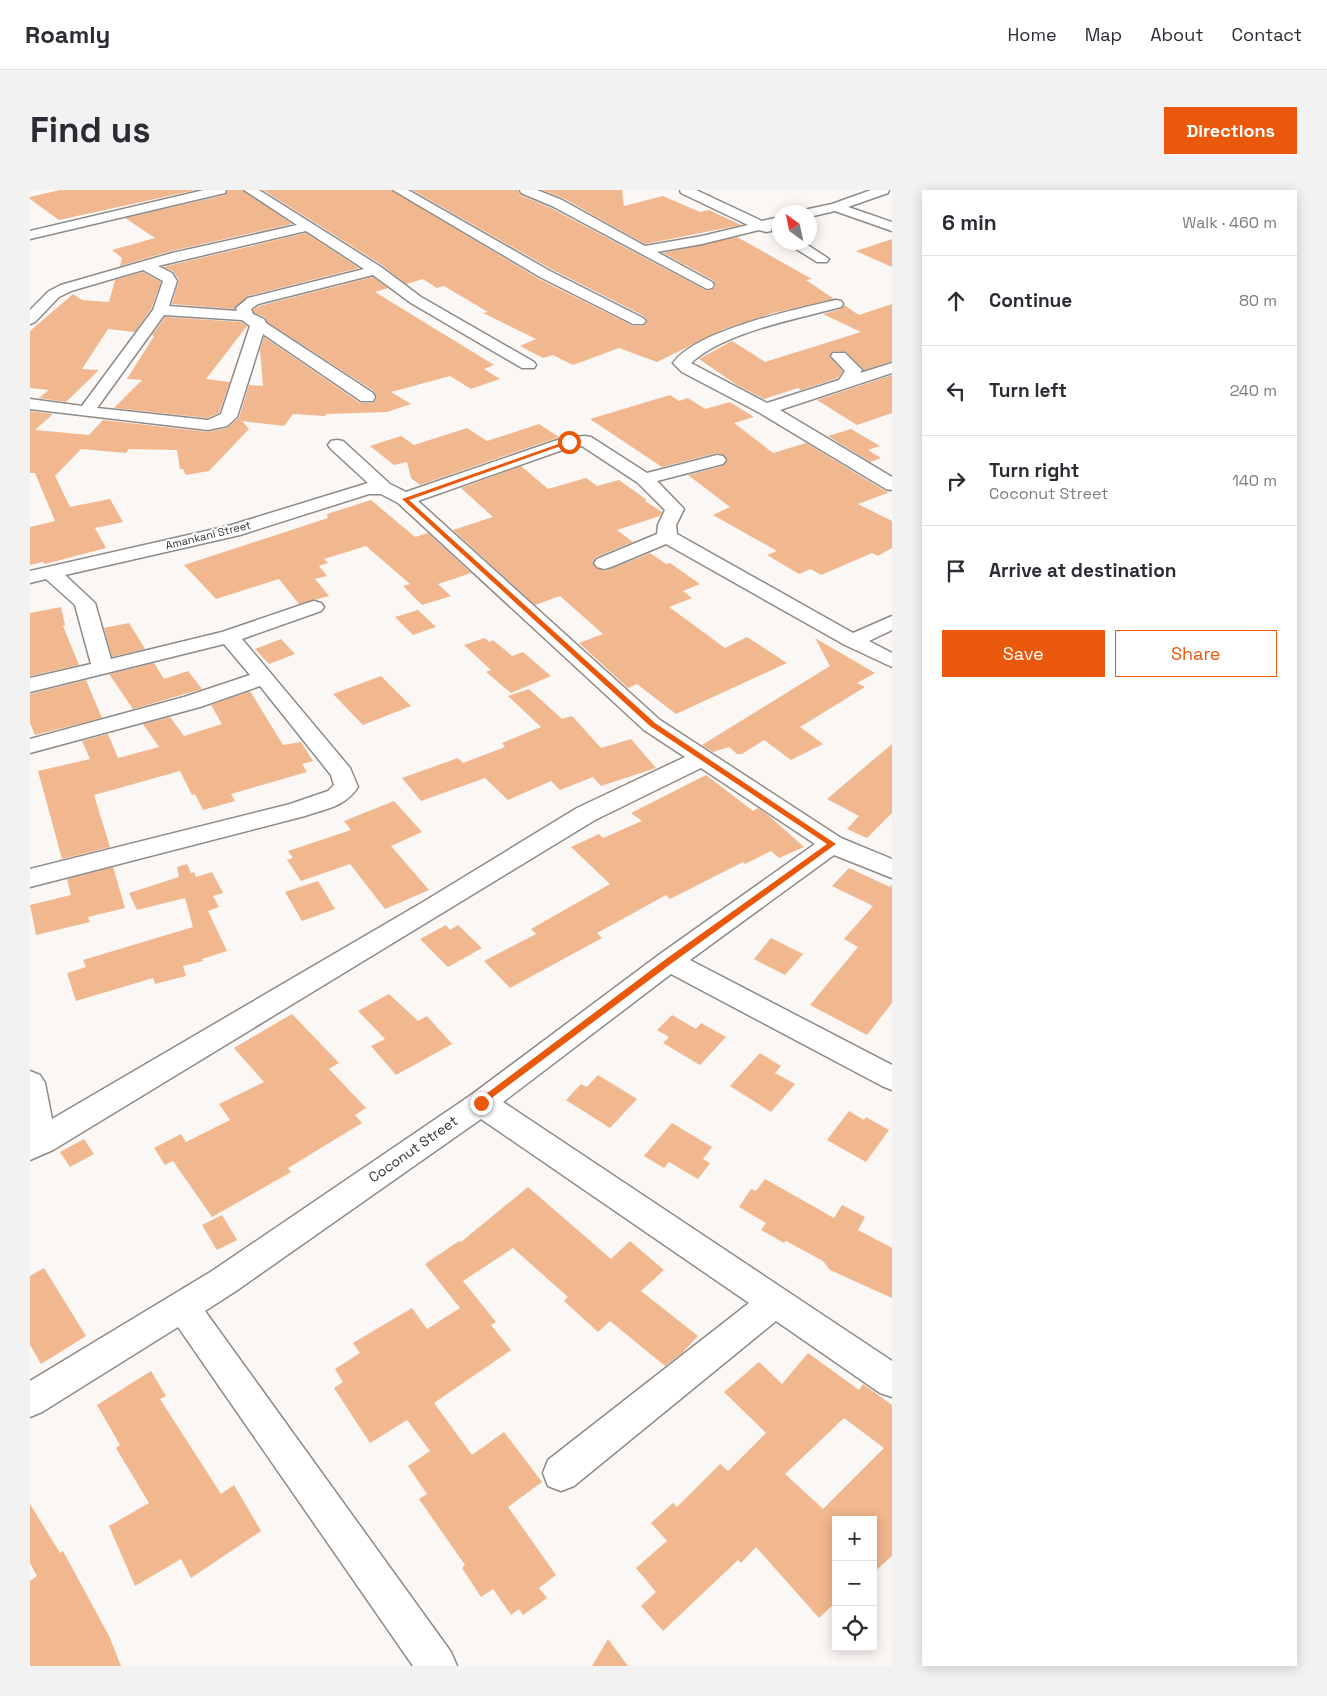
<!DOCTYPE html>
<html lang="en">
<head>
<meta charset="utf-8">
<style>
	body { margin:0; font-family:"Space Grotesk",sans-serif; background:#f2f2f3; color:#2b2b33 }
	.controls { position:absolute; right:15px; bottom:15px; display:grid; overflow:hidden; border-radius:0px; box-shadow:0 2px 12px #0003 }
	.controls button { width:45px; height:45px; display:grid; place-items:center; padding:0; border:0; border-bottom:1px solid #e1e1e2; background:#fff; color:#2b2b33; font:25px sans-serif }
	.compass { position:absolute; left:742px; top:15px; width:45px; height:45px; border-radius:50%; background:#fff; box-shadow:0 2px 12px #0003; rotate:327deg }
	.stop { position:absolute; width:15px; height:15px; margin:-11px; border:4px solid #ea580c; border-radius:50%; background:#fff }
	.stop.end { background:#ea580c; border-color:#fff; box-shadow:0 1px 5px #0008 }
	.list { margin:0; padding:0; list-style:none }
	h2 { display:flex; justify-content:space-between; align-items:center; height:65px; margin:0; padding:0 20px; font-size:21px }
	h2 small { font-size:16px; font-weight:400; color:#7c7c81 }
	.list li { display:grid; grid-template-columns:32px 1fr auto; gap:15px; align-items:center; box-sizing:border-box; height:90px; padding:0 20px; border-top:1px solid #e1e1e2 }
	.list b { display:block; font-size:19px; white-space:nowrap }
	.list p { margin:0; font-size:16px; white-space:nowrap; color:#7c7c81 }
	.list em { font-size:16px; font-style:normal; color:#7c7c81 }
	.actions { display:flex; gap:10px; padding:15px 20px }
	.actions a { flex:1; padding:11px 0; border:1px solid #ea580c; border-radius:0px; text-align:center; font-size:18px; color:#ea580c }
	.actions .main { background:#ea580c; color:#fff }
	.icon { flex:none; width:28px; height:28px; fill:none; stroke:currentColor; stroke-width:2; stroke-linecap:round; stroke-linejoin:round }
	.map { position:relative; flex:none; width:862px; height:1476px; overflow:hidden; border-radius:0px }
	header { display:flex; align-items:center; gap:30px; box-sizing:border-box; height:70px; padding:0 25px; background:#fff; border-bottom:1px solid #e1e1e2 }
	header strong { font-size:24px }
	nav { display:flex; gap:28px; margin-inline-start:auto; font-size:18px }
	.intro { display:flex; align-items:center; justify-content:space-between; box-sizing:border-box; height:120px; padding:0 30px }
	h1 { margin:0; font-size:35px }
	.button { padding:12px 22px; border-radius:0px; background:#ea580c; color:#fff; font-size:18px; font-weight:700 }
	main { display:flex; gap:30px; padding:0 30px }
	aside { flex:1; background:#fff; border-radius:0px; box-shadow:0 2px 12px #0003 }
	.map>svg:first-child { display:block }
</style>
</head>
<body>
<header>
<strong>Roamly</strong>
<nav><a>Home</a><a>Map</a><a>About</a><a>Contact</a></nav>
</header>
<div class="intro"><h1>Find us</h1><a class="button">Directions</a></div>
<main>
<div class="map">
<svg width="862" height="1476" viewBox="0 0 862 1476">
	<rect width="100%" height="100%" fill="#fbf7f5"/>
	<!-- building -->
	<path fill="#f1b78e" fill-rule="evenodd" d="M30,0H166L29,30L0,9V7Z
		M198,0H212L262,34L141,61L90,76L92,68L82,60L125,48L95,28L195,5Z
		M233,0H361L509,89L603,136H613L618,131L614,126L521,79L382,0H488L490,5L521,18L677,101L682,100L686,96L683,90L633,63L707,47L782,89L776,90L804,109L743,123L694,139L627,172L589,158L543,175L523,165L513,168L490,156L506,149L453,123L458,122L414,96L407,98L393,89L376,94L352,75Z
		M512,0H592L594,16L633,6L670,22L679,20L711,35L615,54L533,8Z
		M276,43L329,78L218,106L204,119L142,114L149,90L143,81L133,77Z
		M862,49V77L826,61Z
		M113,82L131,92L121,119L105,142L78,139L52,179L69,180L36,212L9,208L19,200L0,198V141L43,104L52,110L79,112L85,90Z
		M343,87L358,98L345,102L464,175L454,179L470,189L441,199L420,186L361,202L381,214L357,222L296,224L295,226L263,224L254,236L212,231L219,239L179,281L156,285L153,279H150L147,260L99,259L96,263L51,259L25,286L40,317L80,309L93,332L65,338L76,358L15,374L13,372L0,375V337L25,331L5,283H0V221L23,224L5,240L59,245L73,230L178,242L197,238L209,228L219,195L233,196L230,160L234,147L330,213H343L347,208L344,201L237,132L235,127L224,123L223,120L229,116Z
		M862,114V171L834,180L816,162L803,161L800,167L813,181L808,188L771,200L768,198L734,209L707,195L669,169L702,151L735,172L831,142L793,124L811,119L814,115L829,125Z
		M135,127L211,132L217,136L176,189L200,192L189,223L178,228L84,218L112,190L97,189L124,146L122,145Z
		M862,185V223L827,235L787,210Z
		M640,205L649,211L658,208L675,219L700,212L724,227L704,233L743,263L776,253L855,301L860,302L828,314L862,331V358L848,366L842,363L791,385L781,379L769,384L737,365L747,361L683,325L700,317L658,285L693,276L698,270L694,265L687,263L632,277L560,229Z
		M509,234L529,247L390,295L381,288L377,272L364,275L340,256L371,246L384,255L437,238L457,251Z
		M821,239L850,256L838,260L851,268L840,272L798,246Z
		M491,276L518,299L556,288L567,296L589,290L617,310L615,311L632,322L630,326L587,340L603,352L566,367L562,373L566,378L575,381L620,363L636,374L640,373L670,394L653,401L662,408L639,417L695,458L717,447L757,473L646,524L607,494L598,498L549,453L573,444L530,406L505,415L423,340L463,327L431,298Z
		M341,310L385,347L398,343L441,383L408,394L421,406L392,415L373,396L380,394L336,356L294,369L298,373L289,376L297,386L285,389L299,406L269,414L249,389L186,409L154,375L298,328L297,324Z
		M31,417L35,435L33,436L49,475L0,486V423Z
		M388,420L406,437L383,445L365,427Z
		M99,433L115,459L82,467L74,438Z
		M455,448L459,452L463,450L482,466L493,462L521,486L481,503L456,482L461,480L434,455Z
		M785,448L845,483L827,493L835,497L770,537L793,554L761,570L734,550L712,564H707L699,557L683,562L672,555L800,476Z
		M251,449L265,464L239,474L225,459Z
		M124,473L134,489L158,481L172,499L103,519L79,484Z
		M351,486L381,516L333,535L303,504Z
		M56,490L72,528L5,545L0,533V504Z
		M499,499L532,529L542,526L571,558L601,549L626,578L571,596L563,587L530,600L521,591L478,610L455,588L391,611L372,588L428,568L433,573L475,557L472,553L511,537L478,506Z
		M220,501L253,555L271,552L283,571L272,574L277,582L201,604L205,611L173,620L165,604L162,605L150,581L64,605L80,657L32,669L8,581L60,569L52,551L78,544L88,568L129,557L113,534L140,527L154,546L192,534L181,515Z
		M862,554V623L837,648L817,639L829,626L797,609Z
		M676,585L723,621L728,618L738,625L774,657L749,668L741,661L715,674L713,672L640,709L636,705L567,743L572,748L480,798L454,771L506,744L501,739L580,694L541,657L569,644L573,648L612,631L601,623Z
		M364,611L392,642L361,656L399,700L355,719L320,674L271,691L257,670L263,668L258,661L321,640L314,631Z
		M157,674L161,683L164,682L166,687L182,682L193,703L183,706L189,717L178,721L197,761L172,769L173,771L153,776L156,786L125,794L123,788L46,811L37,783L56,777L53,770L163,737L155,708L107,720L99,703L149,687L147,677Z
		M83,677L95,718L58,727L60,732L6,745L0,715L41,705L37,689Z
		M819,678L860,697L862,694V813L837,845L780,815L828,757L814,749L843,716L802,696Z
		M288,691L305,719L272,731L255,702Z
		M416,735L420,740L428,735L452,758L418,777L390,749Z
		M741,748L773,764L755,785L724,769Z
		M359,804L388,831L397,826L422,854L366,885L341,856L355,849L328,821Z
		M262,824L309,873L299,879L336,918L325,925L332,933L258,978L261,982L182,1027L143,971L135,975L124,958L151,944L156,952L200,930L189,914L234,892L204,858Z
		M642,825L666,839L671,833L696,847L670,875L633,853L639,847L627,840Z
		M730,863L751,876L745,883L765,894L741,922L700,896Z
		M568,885L607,909L580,938L536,910L551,894L557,897Z
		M819,921L834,930L836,927L859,940L836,972L797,950Z
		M642,933L682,957L673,969L680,973L668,989L639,972L634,978L614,966Z
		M54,949L64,964L40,977L30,962Z
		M735,989L804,1028L812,1015L835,1027L828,1040L862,1058V1108L800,1080L793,1071L756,1051L754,1053L731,1040L736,1033L709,1017L721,999L726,1001Z
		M498,997L581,1069L600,1051L634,1080L611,1101L668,1146L652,1163L635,1176L580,1131L568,1142L534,1111L538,1107L483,1058L433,1091L466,1132L461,1135L481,1160L404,1213L442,1265L474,1242L512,1292L478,1317L526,1385L509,1398L517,1408L493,1425L489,1419L481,1425L463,1399L451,1407L432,1378L435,1375L389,1309L397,1304L378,1276L400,1261L377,1230L340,1253L304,1198L313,1192L305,1179L330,1163L323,1153L382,1118L397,1139L430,1118L395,1074L429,1051L431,1052Z
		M192,1025L207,1050L187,1060L172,1035Z
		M14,1078L56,1146L11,1174L0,1155V1086Z
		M778,1163L829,1200L833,1194L862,1215V1366L843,1383V1330H806V1412L789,1428L726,1357L711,1373L708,1370L633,1441L611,1416L626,1402L606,1378L637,1351L621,1333L643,1313L647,1317L690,1274L698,1281L736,1243L694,1202L729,1172L752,1194ZM814,1228L854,1258L793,1319L755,1284Z
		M121,1181L136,1206L130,1209L191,1304L204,1295L231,1341L161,1388L151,1369L105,1396L79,1336L119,1313L86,1258L90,1255L67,1215Z
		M0,1314L30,1363L33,1361L79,1446L91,1476H0V1391L7,1386L0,1373Z
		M578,1449L598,1476H562Z"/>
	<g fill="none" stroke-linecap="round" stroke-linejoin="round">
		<defs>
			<path id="minor" d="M174,0H196L195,3L0,49V41Z
				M214,0H229L351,77L391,107L504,172L506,175L504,178H492L381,113L343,85L228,114L221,119L223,124L234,129L236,133L343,203L345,207L343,211H331L233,144L207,227L197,236L178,240L0,219V209L52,216L123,120L133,91L113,80L41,101L29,107L5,132L0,134V120L19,101L31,95L142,63L267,35ZM276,41L334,79L218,108L206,118L207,121L139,116L147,91L142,83L128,76ZM134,125L212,130L220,136L191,224L178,230L67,218Z
				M363,0H378L520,81L613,128L616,131L613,134H603L510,87Z
				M490,0H507L532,10L615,56L672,46L718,35L651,3L650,0H666L732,31L749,27V35L742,37L741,41L736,42L729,40L672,54L627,62L682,92L684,95L682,98L677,99L522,16L491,3Z
				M841,0H859L858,3L818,17L862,32V41L805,21L779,27V22H773L774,20L802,14Z
				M755,52H773L799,69L797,72H787Z
				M806,110L811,111L813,114L811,117C767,129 694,142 661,173L737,213L809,190L815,181L801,166L803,163H815L832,180L830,183L862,173V183L750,220L862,287V300L856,299L730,223L652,182L643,173C666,140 767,119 806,110Z
				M555,246L561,247L617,283L687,265L693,266L696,270L693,274L627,291L654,319L646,335L647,344L823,443L862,426V440L839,451L862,463V477L815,455L636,354L581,377L574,379L567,377L564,373L567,369L627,344L628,335L635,320L608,293L552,256L541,257L388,311L630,530L811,648L862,669V688L804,665L660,770L862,875V900L852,896L641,784L473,912L862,1171V1207L850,1203L746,1131L544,1296L531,1301L518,1296L513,1283L518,1270L719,1113L451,929L206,1101L175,1121L421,1462L427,1476H383L148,1137L12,1222L0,1227V1191L182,1081L441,905L630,764L785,654L671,578L565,630L23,960L0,970V881L10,885L15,893L22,929L393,712L547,618L655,567L614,540L368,313L351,304H339L210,345L35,385L65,413L81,469L192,442L277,413L284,411L291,413L294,417L291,421L212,449L320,578L328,597C315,617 295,619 275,626L0,697V679L260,614L298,601L304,595L301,585L230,496L170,517L0,563V549L154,507L220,485L194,454L0,502V488L61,474L45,415L16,389L0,393V381L198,336L338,293L301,259L298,255L301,251L307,250L313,251L360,294L376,302L533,248Z"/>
		</defs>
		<!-- minor casing -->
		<use href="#minor" stroke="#8d8a88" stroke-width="3"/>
		<!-- minor -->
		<use href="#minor" fill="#fff" fill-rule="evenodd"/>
	</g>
	<!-- route -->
	<path fill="#ea580c" d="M537,251L542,252L379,310L625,533L806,654L642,773L451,916L448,915V910L636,769L797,654L620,536L372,309Z"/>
	<g text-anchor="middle" stroke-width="4" stroke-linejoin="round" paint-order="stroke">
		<!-- far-street labels -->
		<g font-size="11" fill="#323130" stroke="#fff">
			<text transform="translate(178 345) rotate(-14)" y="4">Amankani Street</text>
		</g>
		<!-- street labels -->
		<g font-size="14" fill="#323130" stroke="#fff">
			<text transform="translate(383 959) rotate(-35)" y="5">Coconut Street</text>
		</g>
	</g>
</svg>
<div class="controls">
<button>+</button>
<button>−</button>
<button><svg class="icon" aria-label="locate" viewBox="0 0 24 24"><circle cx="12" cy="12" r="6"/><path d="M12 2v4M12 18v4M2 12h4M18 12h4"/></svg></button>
</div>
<svg class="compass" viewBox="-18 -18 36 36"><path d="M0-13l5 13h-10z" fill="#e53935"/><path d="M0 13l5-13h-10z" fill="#7c7c81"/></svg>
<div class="stop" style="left:539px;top:252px"></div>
<div class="stop end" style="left:451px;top:913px"></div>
</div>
<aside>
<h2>6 min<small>Walk · 460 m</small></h2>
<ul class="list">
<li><svg class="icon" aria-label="ahead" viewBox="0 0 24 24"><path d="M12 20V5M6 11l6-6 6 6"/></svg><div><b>Continue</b></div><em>80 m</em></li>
<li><svg class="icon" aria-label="left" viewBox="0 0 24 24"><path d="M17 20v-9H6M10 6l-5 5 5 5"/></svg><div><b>Turn left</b></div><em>240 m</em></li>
<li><svg class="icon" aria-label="right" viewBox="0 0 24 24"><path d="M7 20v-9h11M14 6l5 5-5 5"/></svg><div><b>Turn right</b><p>Coconut Street</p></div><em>140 m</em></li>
<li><svg class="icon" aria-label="arrive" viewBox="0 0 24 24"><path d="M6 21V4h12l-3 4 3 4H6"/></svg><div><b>Arrive at destination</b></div></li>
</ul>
<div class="actions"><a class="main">Save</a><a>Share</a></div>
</aside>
</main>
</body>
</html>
